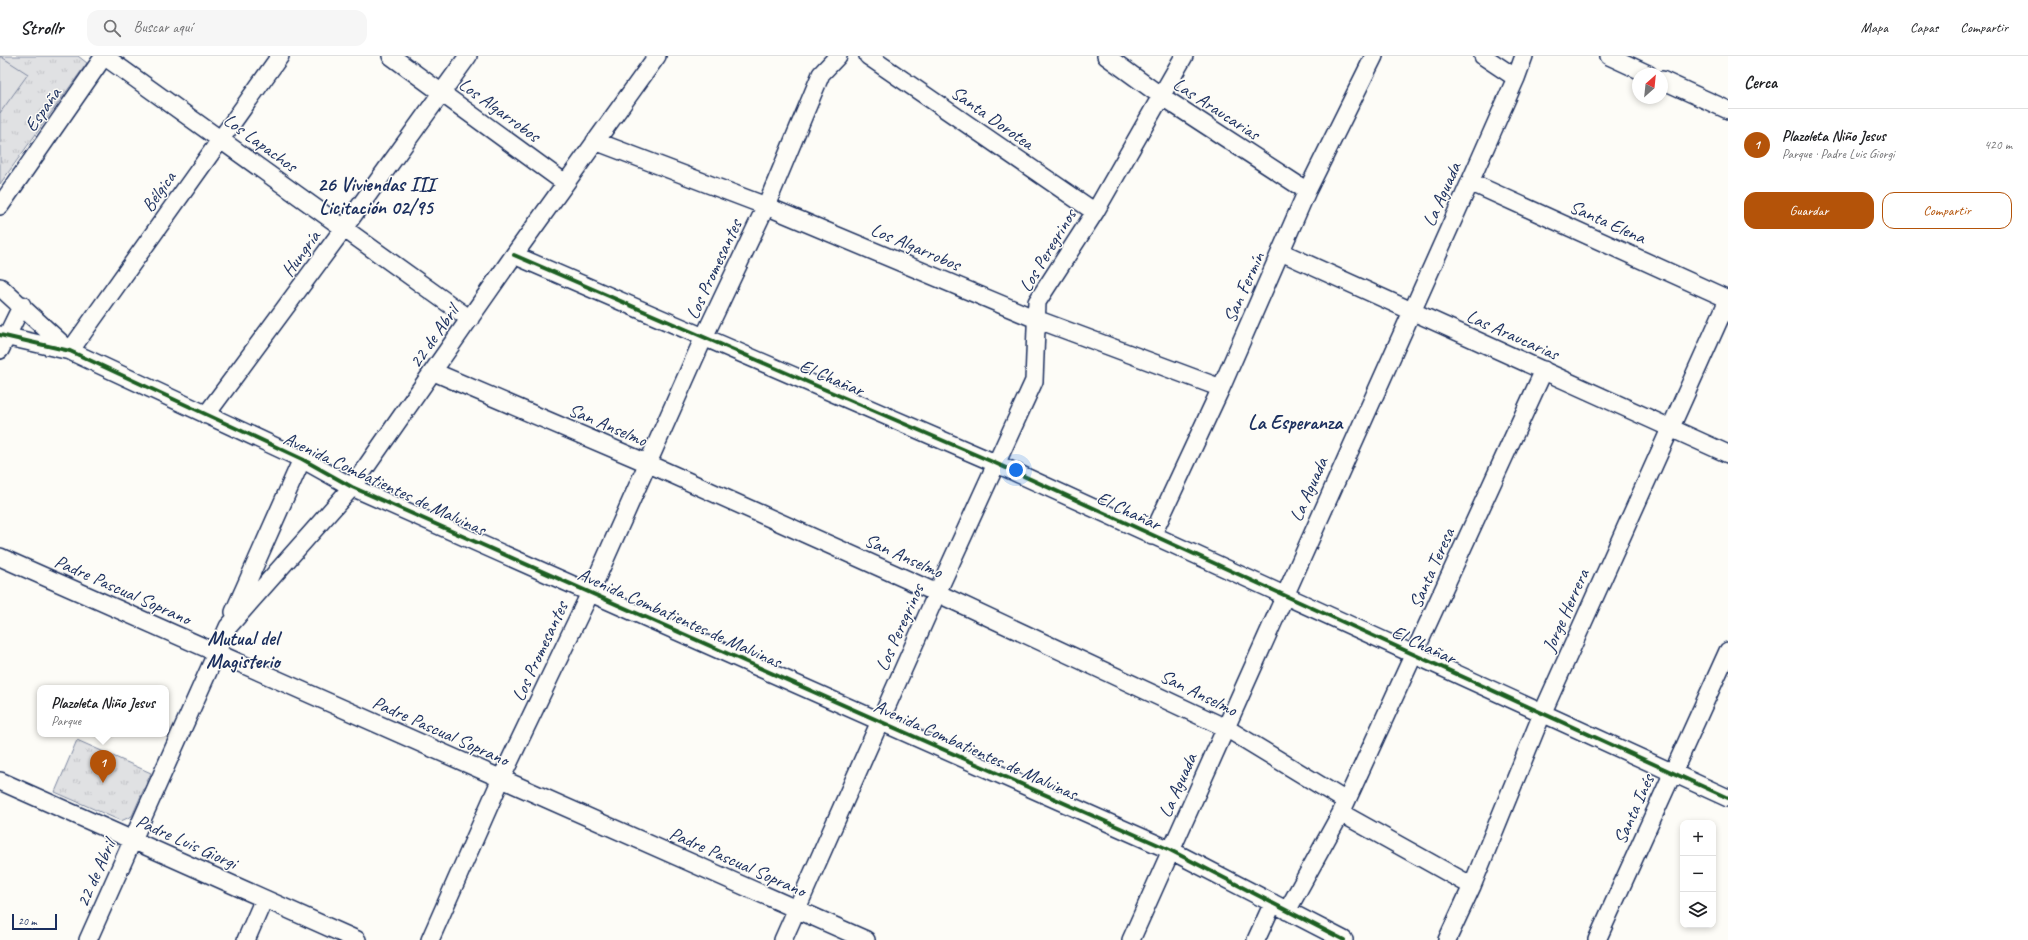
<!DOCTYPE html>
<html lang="es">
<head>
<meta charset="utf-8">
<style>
	body { margin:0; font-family:Caveat,sans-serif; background:#f6f6f6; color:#202124 }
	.controls { position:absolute; right:12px; bottom:12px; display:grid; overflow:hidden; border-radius:8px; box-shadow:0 2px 6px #0003 }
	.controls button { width:36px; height:36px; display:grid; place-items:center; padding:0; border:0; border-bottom:1px solid #e0e0e0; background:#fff; color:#202124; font:20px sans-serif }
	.compass { position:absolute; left:1632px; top:12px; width:36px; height:36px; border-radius:50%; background:#fff; box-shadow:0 2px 6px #0003; rotate:27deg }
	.scale { position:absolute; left:12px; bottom:10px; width:45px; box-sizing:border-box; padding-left:4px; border:2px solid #1b2f5e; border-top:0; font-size:11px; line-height:14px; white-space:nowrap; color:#1b2f5e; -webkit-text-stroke:3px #fdfcf7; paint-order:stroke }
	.you { position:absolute; left:1016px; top:414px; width:14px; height:14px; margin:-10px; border:3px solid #fff; border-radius:50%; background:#1a73e8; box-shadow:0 0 0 6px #1a73e833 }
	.badge { display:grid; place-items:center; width:26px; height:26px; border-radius:50%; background:#b45309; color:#fff; font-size:13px; font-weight:700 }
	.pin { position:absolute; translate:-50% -33px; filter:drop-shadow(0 1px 2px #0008) }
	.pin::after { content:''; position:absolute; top:21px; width:14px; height:12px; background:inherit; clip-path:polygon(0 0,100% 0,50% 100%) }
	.popup { position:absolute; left:37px; top:629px; width:132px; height:52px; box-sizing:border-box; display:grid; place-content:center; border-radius:8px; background:#fff; filter:drop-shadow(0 1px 3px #0005); font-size:13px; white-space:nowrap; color:#757577 }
	.popup b { font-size:15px; color:#202124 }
	.popup::after { content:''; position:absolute; left:50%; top:100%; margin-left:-8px; border:8px solid transparent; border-top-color:#fff }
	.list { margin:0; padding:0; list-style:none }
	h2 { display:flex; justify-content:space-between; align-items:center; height:52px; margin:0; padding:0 16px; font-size:17px }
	h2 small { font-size:13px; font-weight:400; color:#757577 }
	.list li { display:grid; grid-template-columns:26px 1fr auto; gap:12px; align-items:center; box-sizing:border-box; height:72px; padding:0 16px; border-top:1px solid #e0e0e0 }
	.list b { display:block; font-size:15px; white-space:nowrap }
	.list p { margin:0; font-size:13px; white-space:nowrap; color:#757577 }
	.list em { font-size:13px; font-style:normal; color:#757577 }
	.actions { display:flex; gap:8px; padding:12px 16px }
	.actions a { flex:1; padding:9px 0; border:1px solid #b45309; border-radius:12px; text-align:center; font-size:14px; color:#b45309 }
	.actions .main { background:#b45309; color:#fff }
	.icon { flex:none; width:22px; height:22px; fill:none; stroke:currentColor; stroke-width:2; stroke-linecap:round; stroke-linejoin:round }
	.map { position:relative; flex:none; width:1728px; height:884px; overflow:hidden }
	header { display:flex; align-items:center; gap:24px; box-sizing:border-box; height:56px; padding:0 20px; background:#fff; border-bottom:1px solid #e0e0e0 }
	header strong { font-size:19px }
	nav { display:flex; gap:22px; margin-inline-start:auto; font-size:14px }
	.search { width:280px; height:36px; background:#f6f6f6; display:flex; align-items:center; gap:10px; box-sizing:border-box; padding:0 14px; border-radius:12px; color:#757577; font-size:15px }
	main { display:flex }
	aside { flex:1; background:#fff }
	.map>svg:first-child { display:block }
</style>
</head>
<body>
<header>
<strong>Strollr</strong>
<div class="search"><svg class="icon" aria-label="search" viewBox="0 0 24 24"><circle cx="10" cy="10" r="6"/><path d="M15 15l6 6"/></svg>Buscar aquí</div>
<nav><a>Mapa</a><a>Capas</a><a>Compartir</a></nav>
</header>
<main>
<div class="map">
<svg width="1728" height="884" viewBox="0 0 1728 884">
	<defs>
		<pattern id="grass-tufts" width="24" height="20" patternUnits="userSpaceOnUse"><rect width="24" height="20" fill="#e0e1e3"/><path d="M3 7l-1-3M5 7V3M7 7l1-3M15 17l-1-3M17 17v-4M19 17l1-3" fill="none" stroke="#c0c1c5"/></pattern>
	</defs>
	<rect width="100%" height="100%" fill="#fdfcf7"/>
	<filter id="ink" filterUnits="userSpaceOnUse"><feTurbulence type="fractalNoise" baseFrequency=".025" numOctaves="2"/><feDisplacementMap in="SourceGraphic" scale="8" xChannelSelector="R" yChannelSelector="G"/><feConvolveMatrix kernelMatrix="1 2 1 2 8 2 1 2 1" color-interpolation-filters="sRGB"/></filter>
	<g filter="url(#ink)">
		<!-- grass -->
		<path fill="url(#grass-tufts)" stroke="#7e88a0" d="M0,0H78L87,7L0,128Z
			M77,684L151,717L132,760L121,765L55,736Z"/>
		<!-- garden -->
		<path fill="#e0e1e3" stroke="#7e88a0" d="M0,0L28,18L0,57Z"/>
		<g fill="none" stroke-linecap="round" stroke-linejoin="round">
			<defs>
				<path id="minor" d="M104,0L470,263
					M391,0L565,127
					M868,0L1095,156
					M1106,0L1161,40L1307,135
					M1483,0L1516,22
					M1609,0L1648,18
					M1662,24L1728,54
					M595,85L766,150L1036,263L1221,332
					M1470,126L1728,243
					M0,150L104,0
					M1281,196L1728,398
					M514,199L995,407L1728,742
					M0,231L70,295
					M0,279L70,295L302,403L352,431L1170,794L1344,884
					M0,294L22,249
					M70,295L280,0
					M434,316L647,407L937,537L1226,672L1346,745
					M206,359L344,172L468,0
					M1152,480L1221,332L1307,135L1374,0
					M0,501L866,884
					M234,556L302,403
					M0,725L357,884
					M1341,757L1472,830
					M1287,855L1341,757L1544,314
					M88,884L228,571L352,431L514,199L657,0
					M246,884L264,843
					M430,884L501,723L590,537L704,281L766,150L821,18L838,0
					M783,884L937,537L1034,325L1037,246L1095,156L1184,0
					M1131,884L1470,126L1516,22L1524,0
					M1256,884L1273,847
					M1447,884L1472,830L1542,658L1728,244
					M1597,884L1728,595"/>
			</defs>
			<!-- minor casing -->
			<use href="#minor" stroke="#1b2f5e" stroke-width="20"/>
			<!-- minor -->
			<use href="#minor" stroke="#fdfcf7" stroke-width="17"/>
			<defs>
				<path id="cycleway" d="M514,199L995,407L1728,742
					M0,279L70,295L302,403L352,431L1170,794L1344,884"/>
			</defs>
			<!-- cycleway casing -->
			<use href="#cycleway" stroke="#fdfcf7" stroke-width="6"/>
			<!-- cycleway -->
			<use href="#cycleway" stroke="#1b5e20" stroke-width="4"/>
		</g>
	</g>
	<g text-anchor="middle" stroke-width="3" stroke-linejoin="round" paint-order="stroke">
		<!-- street labels -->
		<g font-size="19" fill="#1b2f5e" stroke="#fdfcf7">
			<text transform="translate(1217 52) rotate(33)" y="7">Las Araucarias</text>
			<text transform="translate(42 53) rotate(-55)" y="7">España</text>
			<text transform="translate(500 53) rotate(36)" y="7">Los Algarrobos</text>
			<text transform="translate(993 61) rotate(35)" y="7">Santa Dorotea</text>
			<text transform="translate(261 86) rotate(36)" y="7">Los Lapachos</text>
			<text transform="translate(158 135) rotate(-55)" y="7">Bélgica</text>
			<text transform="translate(1441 138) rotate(-66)" y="7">La Aguada</text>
			<text transform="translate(1608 165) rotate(24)" y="7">Santa Elena</text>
			<text transform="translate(916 190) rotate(23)" y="7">Los Algarrobos</text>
			<text transform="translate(1047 194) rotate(-59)" y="7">Los Peregrinos</text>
			<text transform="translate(300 197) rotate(-54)" y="7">Hungría</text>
			<text transform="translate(713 213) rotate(-65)" y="7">Los Promesantes</text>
			<text transform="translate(1243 231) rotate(-66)" y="7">San Fermín</text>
			<text transform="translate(1513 278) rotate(24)" y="7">Las Araucarias</text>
			<text transform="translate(433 280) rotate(-55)" y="7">22 de Abril</text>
			<text transform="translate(832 321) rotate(23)" y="7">El Chañar</text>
			<text transform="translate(608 368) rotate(23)" y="7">San Anselmo</text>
			<text transform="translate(385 427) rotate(25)" y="7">Avenida Combatientes de Malvinas</text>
			<text transform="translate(1308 433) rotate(-66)" y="7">La Aguada</text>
			<text transform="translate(1129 454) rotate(25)" y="7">El Chañar</text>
			<text transform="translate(904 499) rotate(24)" y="7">San Anselmo</text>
			<text transform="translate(1431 512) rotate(-66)" y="7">Santa Teresa</text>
			<text transform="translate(123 533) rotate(24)" y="7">Padre Pascual Soprano</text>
			<text transform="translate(1565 554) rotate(-66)" y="7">Jorge Herrera</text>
			<text transform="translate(680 561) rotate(24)" y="7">Avenida Combatientes de Malvinas</text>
			<text transform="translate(899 571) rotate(-66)" y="7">Los Peregrinos</text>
			<text transform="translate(1424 588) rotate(25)" y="7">El Chañar</text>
			<text transform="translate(539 595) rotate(-65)" y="7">Los Promesantes</text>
			<text transform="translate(1199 636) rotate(26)" y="7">San Anselmo</text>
			<text transform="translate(441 674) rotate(24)" y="7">Padre Pascual Soprano</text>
			<text transform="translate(976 693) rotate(24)" y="7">Avenida Combatientes de Malvinas</text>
			<text transform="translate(1177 729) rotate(-66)" y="7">La Aguada</text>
			<text transform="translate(1633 753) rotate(-66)" y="7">Santa Inés</text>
			<text transform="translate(187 785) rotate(24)" y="7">Padre Luis Giorgi</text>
			<text transform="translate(738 805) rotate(24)" y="7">Padre Pascual Soprano</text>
			<text transform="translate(95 817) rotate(-66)" y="7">22 de Abril</text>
		</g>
		<!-- neighbourhood labels -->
		<g font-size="20" font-weight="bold" fill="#1b2f5e" stroke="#fdfcf7">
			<text x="376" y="135">26 Viviendas III<tspan x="376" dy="23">Licitación 02/95</tspan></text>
			<text x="1295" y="373">La Esperanza</text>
			<text x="243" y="589">Mutual del<tspan x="243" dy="23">Magisterio</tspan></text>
		</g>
	</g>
</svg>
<div class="controls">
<button>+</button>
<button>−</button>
<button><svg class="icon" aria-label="layers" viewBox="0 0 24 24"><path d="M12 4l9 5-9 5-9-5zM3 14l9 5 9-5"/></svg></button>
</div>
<svg class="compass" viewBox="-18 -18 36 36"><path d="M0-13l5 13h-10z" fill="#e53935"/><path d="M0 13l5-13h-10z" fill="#757577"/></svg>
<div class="scale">20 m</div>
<div class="you"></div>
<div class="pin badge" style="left:103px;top:727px">1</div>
<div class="popup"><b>Plazoleta Niño Jesus</b>Parque</div>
</div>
<aside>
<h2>Cerca<small></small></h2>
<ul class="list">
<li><span class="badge">1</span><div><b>Plazoleta Niño Jesus</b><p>Parque · Padre Luis Giorgi</p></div><em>420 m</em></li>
</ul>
<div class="actions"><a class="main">Guardar</a><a>Compartir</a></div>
</aside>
</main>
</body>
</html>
